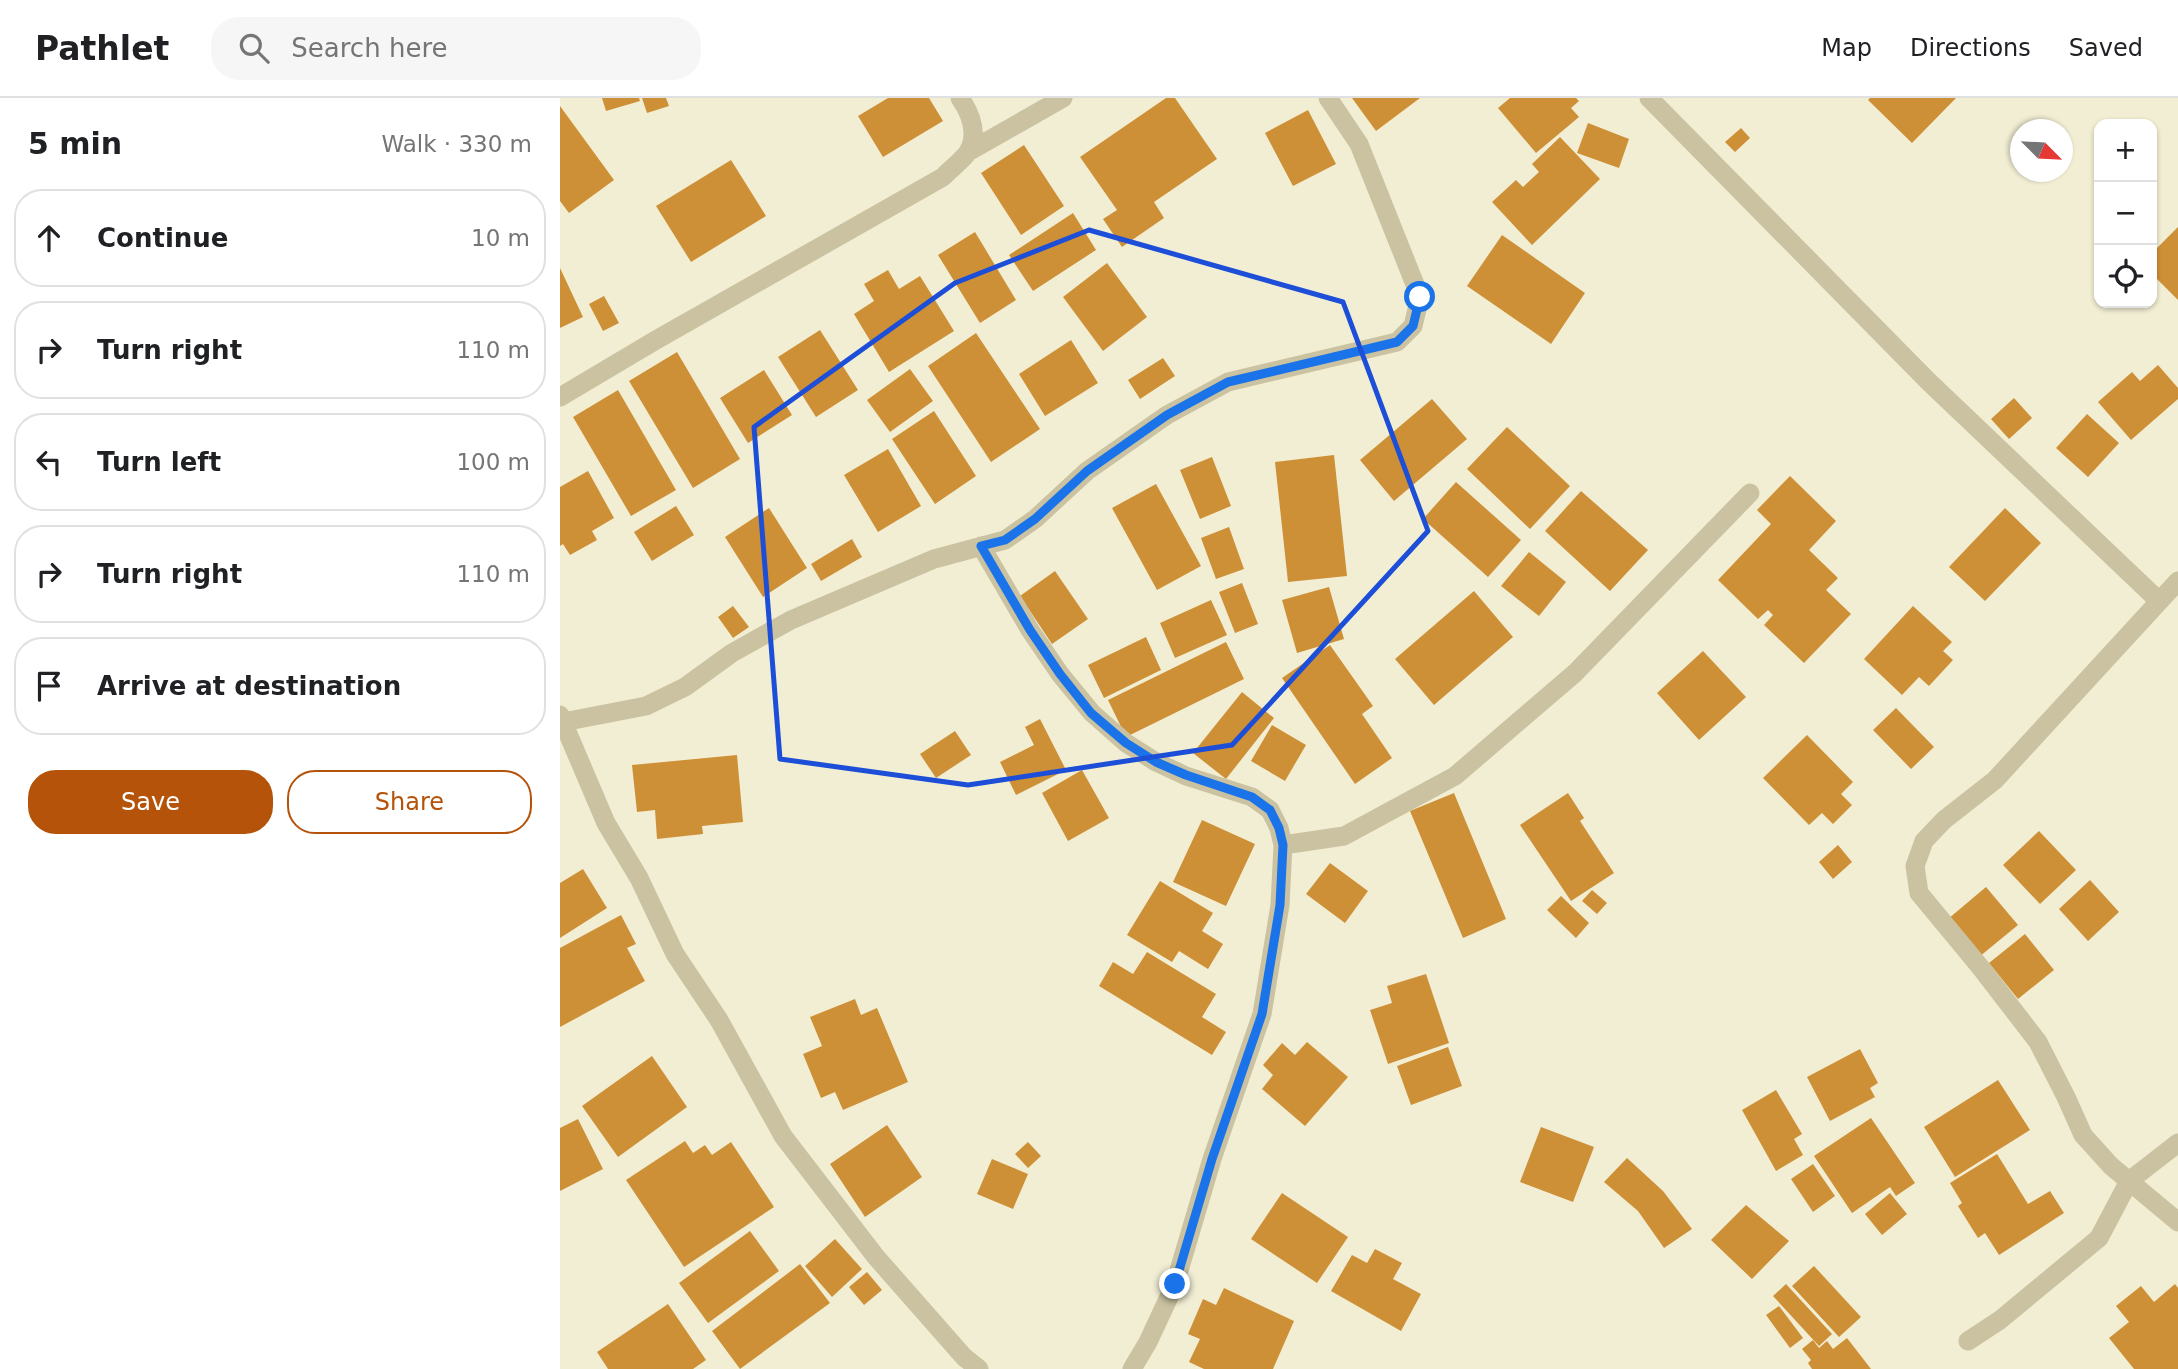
<!DOCTYPE html>
<html lang="en">
<head>
<meta charset="utf-8">
<style>
	body { margin:0; font-family:"DejaVu Sans",sans-serif; background:#f6f6f6; color:#202124 }
	.controls { position:absolute; right:21px; top:21px; display:grid; overflow:hidden; border-radius:14px; box-shadow:0 2px 5px #0004 }
	.controls button { width:63px; height:63px; display:grid; place-items:center; padding:0; border:0; border-bottom:2px solid #e0e0e0; background:#fff; color:#202124; font:35px sans-serif }
	.compass { position:absolute; left:1450px; top:21px; width:63px; height:63px; border-radius:50%; background:#fff; box-shadow:0 2px 5px #0004; rotate:114deg }
	.stop { position:absolute; width:21px; height:21px; margin:-16px; border:5px solid #1a73e8; border-radius:50%; background:#fff }
	.stop.end { background:#1a73e8; border-color:#fff; box-shadow:0 2px 7px #0008 }
	.list { margin:0; padding:0; list-style:none }
	h2 { display:flex; justify-content:space-between; align-items:center; height:91px; margin:0; padding:0 28px; font-size:30px }
	h2 small { font-size:23px; font-weight:400; color:#757577 }
	.list li { display:grid; grid-template-columns:46px 1fr auto; gap:21px; align-items:center; box-sizing:border-box; height:98px; margin:0 14px 14px; padding:0 14px; border:2px solid #e0e0e0; border-radius:28px }
	.list b { display:block; font-size:26px; white-space:nowrap }
	.list em { font-size:23px; font-style:normal; color:#757577 }
	.actions { display:flex; gap:14px; padding:21px 28px }
	.actions a { flex:1; padding:16px 0; border:2px solid #b45309; border-radius:28px; text-align:center; font-size:24px; color:#b45309 }
	.actions .main { background:#b45309; color:#fff }
	.icon { flex:none; width:38px; height:38px; fill:none; stroke:currentColor; stroke-width:2; stroke-linecap:round; stroke-linejoin:round }
	.map { position:relative; flex:none; width:1618px; height:1271px; overflow:hidden }
	header { display:flex; align-items:center; gap:42px; box-sizing:border-box; height:98px; padding:0 35px; background:#fff; border-bottom:2px solid #e0e0e0 }
	header strong { font-size:33px }
	nav { display:flex; gap:38px; margin-inline-start:auto; font-size:24px }
	.search { width:490px; height:63px; background:#f6f6f6; display:flex; align-items:center; gap:18px; box-sizing:border-box; padding:0 24px; border-radius:28px; color:#757577; font-size:26px }
	main { display:flex }
	aside { flex:1; background:#fff }
	.map>svg:first-child { display:block }
</style>
</head>
<body>
<header>
<strong>Pathlet</strong>
<div class="search"><svg class="icon" aria-label="search" viewBox="0 0 24 24"><circle cx="10" cy="10" r="6"/><path d="M15 15l6 6"/></svg>Search here</div>
<nav><a>Map</a><a>Directions</a><a>Saved</a></nav>
</header>
<main>
<aside>
<h2>5 min<small>Walk · 330 m</small></h2>
<ul class="list">
<li><svg class="icon" aria-label="ahead" viewBox="0 0 24 24"><path d="M12 20V5M6 11l6-6 6 6"/></svg><div><b>Continue</b></div><em>10 m</em></li>
<li><svg class="icon" aria-label="right" viewBox="0 0 24 24"><path d="M7 20v-9h11M14 6l5 5-5 5"/></svg><div><b>Turn right</b></div><em>110 m</em></li>
<li><svg class="icon" aria-label="left" viewBox="0 0 24 24"><path d="M17 20v-9H6M10 6l-5 5 5 5"/></svg><div><b>Turn left</b></div><em>100 m</em></li>
<li><svg class="icon" aria-label="right" viewBox="0 0 24 24"><path d="M7 20v-9h11M14 6l5 5-5 5"/></svg><div><b>Turn right</b></div><em>110 m</em></li>
<li><svg class="icon" aria-label="arrive" viewBox="0 0 24 24"><path d="M6 21V4h12l-3 4 3 4H6"/></svg><div><b>Arrive at destination</b></div></li>
</ul>
<div class="actions"><a class="main">Save</a><a>Share</a></div>
</aside>
<div class="map">
<svg width="1618" height="1271" viewBox="0 0 1618 1271">
	<rect width="100%" height="100%" fill="#f2eed4"/>
	<!-- building -->
	<path fill="#ce9036" d="M42,0H79L80,3L46,13Z
		M82,0H106L109,8L87,15Z
		M328,0H369L383,23L323,59L298,18Z
		M606,0H615L657,61L594,104L604,120L562,149L543,121L557,112L520,59Z
		M792,0H860L816,33Z
		M950,0H1016L1019,3L1011,10L1019,19L976,55L938,10Z
		M1310,0H1396L1352,45L1308,2Z
		M0,8L54,82L9,115L0,103Z
		M748,12L776,66L733,88L705,35Z
		M1028,25L1069,41L1059,70L1017,55Z
		M1181,30L1190,40L1175,54L1165,44Z
		M1000,39L1040,81L972,147L932,104L956,82L963,89L979,74L972,66Z
		M464,47L504,108L461,137L421,75Z
		M171,62L206,118L131,164L96,108Z
		M513,115L536,152L473,193L449,157Z
		M1618,129V202L1592,176V155Z
		M415,134L456,202L420,225L378,157Z
		M942,137L1025,195L991,246L907,188Z
		M547,165L587,219L543,253L503,199Z
		M0,170L23,219L0,230Z
		M328,172L339,191L360,178L394,233L329,274L294,216L314,203L304,186Z
		M44,198L59,225L43,233L29,206Z
		M260,232L298,292L256,319L218,259Z
		M416,235L480,331L431,364L368,268Z
		M511,242L538,285L485,318L459,276Z
		M117,254L180,361L133,390L69,283Z
		M603,260L615,278L580,301L568,282Z
		M1598,267L1618,290V301L1571,342L1538,304L1572,274L1580,283Z
		M350,271L373,303L330,334L307,302Z
		M204,272L232,317L188,345L160,300Z
		M58,292L116,392L71,418L13,319Z
		M1454,300L1472,320L1449,341L1431,321Z
		M872,301L907,341L834,403L800,362Z
		M374,313L416,378L375,406L332,341Z
		M1527,316L1559,345L1528,379L1496,350Z
		M947,329L1010,388L970,431L907,371Z
		M328,351L361,408L318,434L284,377Z
		M774,357L787,478L728,484L715,364Z
		M652,359L671,408L640,421L620,372Z
		M28,373L54,420L32,433L37,442L10,457L3,446L0,448V389Z
		M1230,378L1276,423L1249,452L1278,480L1266,492L1291,516L1244,565L1204,527L1213,517L1208,512L1198,521L1158,482L1211,426L1197,412Z
		M896,384L961,442L928,479L863,421Z
		M596,386L641,468L597,492L552,410Z
		M1021,393L1088,452L1050,493L985,433Z
		M116,408L134,437L92,463L74,434Z
		M209,410L247,470L203,499L165,439Z
		M1445,410L1481,445L1425,503L1389,469Z
		M669,429L684,471L656,481L641,440Z
		M292,441L302,459L261,483L251,466Z
		M969,454L1006,484L979,518L941,488Z
		M495,473L528,521L492,546L460,498Z
		M682,485L698,526L675,535L659,494Z
		M769,489L784,541L737,555L722,502Z
		M914,493L953,539L874,607L835,561Z
		M651,502L667,537L615,560L600,525Z
		M173,508L189,529L173,540L158,519Z
		M1353,508L1392,544L1383,553L1393,562L1369,588L1359,579L1342,597L1304,561Z
		M586,539L601,572L544,600L528,567Z
		M666,544L684,581L566,639L548,602Z
		M770,547L813,608L802,616L832,660L795,686L722,580Z
		M1143,553L1186,599L1139,642L1097,595Z
		M682,594L714,620L666,681L633,655Z
		M1336,610L1374,649L1351,671L1313,632Z
		M480,621L506,672L456,697L440,664L474,647L465,629Z
		M712,627L746,647L725,683L691,663Z
		M395,633L411,657L376,680L360,656Z
		M1247,637L1293,684L1281,696L1292,707L1273,726L1262,715L1249,727L1203,680Z
		M177,657L183,724L142,728L143,736L97,741L95,712L77,714L72,667Z
		M522,672L549,720L508,743L482,695Z
		M894,695L946,821L903,840L850,713Z
		M1008,695L1024,720L1020,723L1054,775L1011,803L960,727Z
		M642,722L695,746L666,808L613,784Z
		M1479,733L1516,772L1480,806L1443,767Z
		M1278,747L1292,764L1273,781L1259,764Z
		M770,765L808,793L785,825L746,796Z
		M23,771L47,810L0,840V785Z
		M1530,782L1559,814L1528,843L1499,811Z
		M600,783L653,815L642,833L663,846L648,871L619,853L612,864L567,837Z
		M1426,789L1458,827L1419,859L1388,821Z
		M1032,792L1047,805L1037,816L1022,803Z
		M1001,798L1029,825L1016,840L987,812Z
		M61,817L76,846L67,850L85,883L0,929V850Z
		M1465,836L1494,872L1458,901L1429,865Z
		M587,854L656,896L642,919L666,934L652,957L539,888L553,864L573,876Z
		M866,876L889,945L828,966L810,912L832,905L827,888Z
		M295,901L301,917L317,910L348,984L283,1012L275,994L261,1000L243,956L262,948L250,919Z
		M747,944L788,979L745,1028L702,991L713,977L703,967L722,945L735,957Z
		M888,949L902,988L851,1007L837,968Z
		M1300,951L1318,985L1310,990L1315,999L1270,1023L1247,979Z
		M92,958L127,1009L58,1059L22,1008Z
		M1438,982L1470,1032L1395,1079L1364,1029Z
		M1216,992L1242,1036L1234,1041L1243,1057L1216,1073L1182,1012Z
		M1311,1020L1355,1085L1336,1098L1330,1089L1292,1115L1254,1058Z
		M18,1021L43,1071L0,1093V1030Z
		M327,1027L362,1079L305,1119L270,1066Z
		M981,1029L1034,1049L1013,1104L960,1084Z
		M125,1043L133,1055L145,1047L152,1057L171,1044L214,1109L124,1169L66,1082Z
		M468,1044L481,1058L468,1070L455,1056Z
		M1437,1056L1468,1106L1490,1093L1504,1115L1439,1157L1425,1135L1418,1140L1398,1108L1402,1105L1390,1085Z
		M1067,1060L1103,1093L1132,1131L1104,1150L1078,1113L1044,1084Z
		M432,1061L468,1076L453,1111L417,1096Z
		M1253,1066L1275,1098L1253,1114L1231,1081Z
		M722,1095L788,1139L757,1185L691,1141Z
		M1330,1095L1347,1116L1322,1137L1305,1116Z
		M1186,1107L1229,1143L1192,1181L1151,1142Z
		M190,1133L219,1173L148,1225L119,1185Z
		M275,1141L302,1171L272,1199L245,1168Z
		M815,1151L842,1165L833,1181L861,1196L841,1233L771,1193L792,1157L807,1165Z
		M240,1166L270,1205L180,1271L152,1233Z
		M1254,1168L1301,1219L1279,1239L1232,1188Z
		M307,1174L322,1192L304,1207L289,1189Z
		M1226,1186L1272,1236L1259,1248L1213,1198Z
		M1615,1186L1618,1190V1271H1574L1549,1240L1569,1224L1556,1208L1581,1188L1594,1204Z
		M664,1190L734,1223L713,1271H644L629,1264L640,1241L628,1236L643,1201L656,1207Z
		M108,1206L146,1262L133,1271H48L37,1254Z
		M1219,1208L1243,1240L1230,1250L1206,1217Z
		M1287,1240L1311,1271H1252L1248,1265L1251,1262L1242,1251L1253,1242L1259,1250L1267,1243L1273,1251Z"/>
	<g fill="none" stroke-linecap="round" stroke-linejoin="round">
		<!-- minor -->
		<path stroke="#cac2a0" stroke-width="19" d="M1089,0L1369,284L1599,503
			M408,54L503,0
			M0,299L96,242L383,79C390,71 402,63 408,54C419,35 411,16 400,0
			M421,448L470,532L500,576L532,615L566,645L596,664L626,678L692,699L710,712L719,730L723,747L720,807L702,916L652,1061L615,1186L588,1244L572,1271
			M1618,483L1435,682L1384,722L1364,743L1355,768L1359,795L1421,870L1478,944L1506,999L1523,1037L1551,1068L1618,1124
			M0,617L46,725L79,780L115,856L159,922L223,1038L316,1159L404,1259L419,1271
			M3,624L86,608L125,589L172,555L231,522L374,461L445,442L475,421L527,373L607,317L668,284L837,244L853,228L860,199L799,46L768,0
			M723,747L784,738L895,678L1015,575L1190,395
			M1408,1243L1440,1222L1539,1140L1569,1083L1618,1045"/>
	</g>
	<g fill="none" stroke-linecap="round" stroke-linejoin="round">
		<!-- route -->
		<path stroke="#1a73e8" stroke-width="9" d="M615,1186L652,1061L702,916L720,807L723,747L719,730L710,712L692,699L626,677L596,664L566,645L531,615L500,576L470,532L421,448L445,442L475,421L527,373L607,317L668,284L837,244L853,228L860,199"/>
	</g>
	<!-- marked area -->
	<path fill="none" stroke="#1d4ed8" stroke-width="5" stroke-linejoin="round" d="M529,132L783,204L868,433L672,647L408,687L220,661L194,329L395,185Z"/>
</svg>
<div class="controls">
<button>+</button>
<button>−</button>
<button><svg class="icon" aria-label="locate" viewBox="0 0 24 24"><circle cx="12" cy="12" r="6"/><path d="M12 2v4M12 18v4M2 12h4M18 12h4"/></svg></button>
</div>
<svg class="compass" viewBox="-18 -18 36 36"><path d="M0-13l5 13h-10z" fill="#e53935"/><path d="M0 13l5-13h-10z" fill="#757577"/></svg>
<div class="stop" style="left:860px;top:199px"></div>
<div class="stop end" style="left:615px;top:1186px"></div>
</div>
</main>
</body>
</html>
